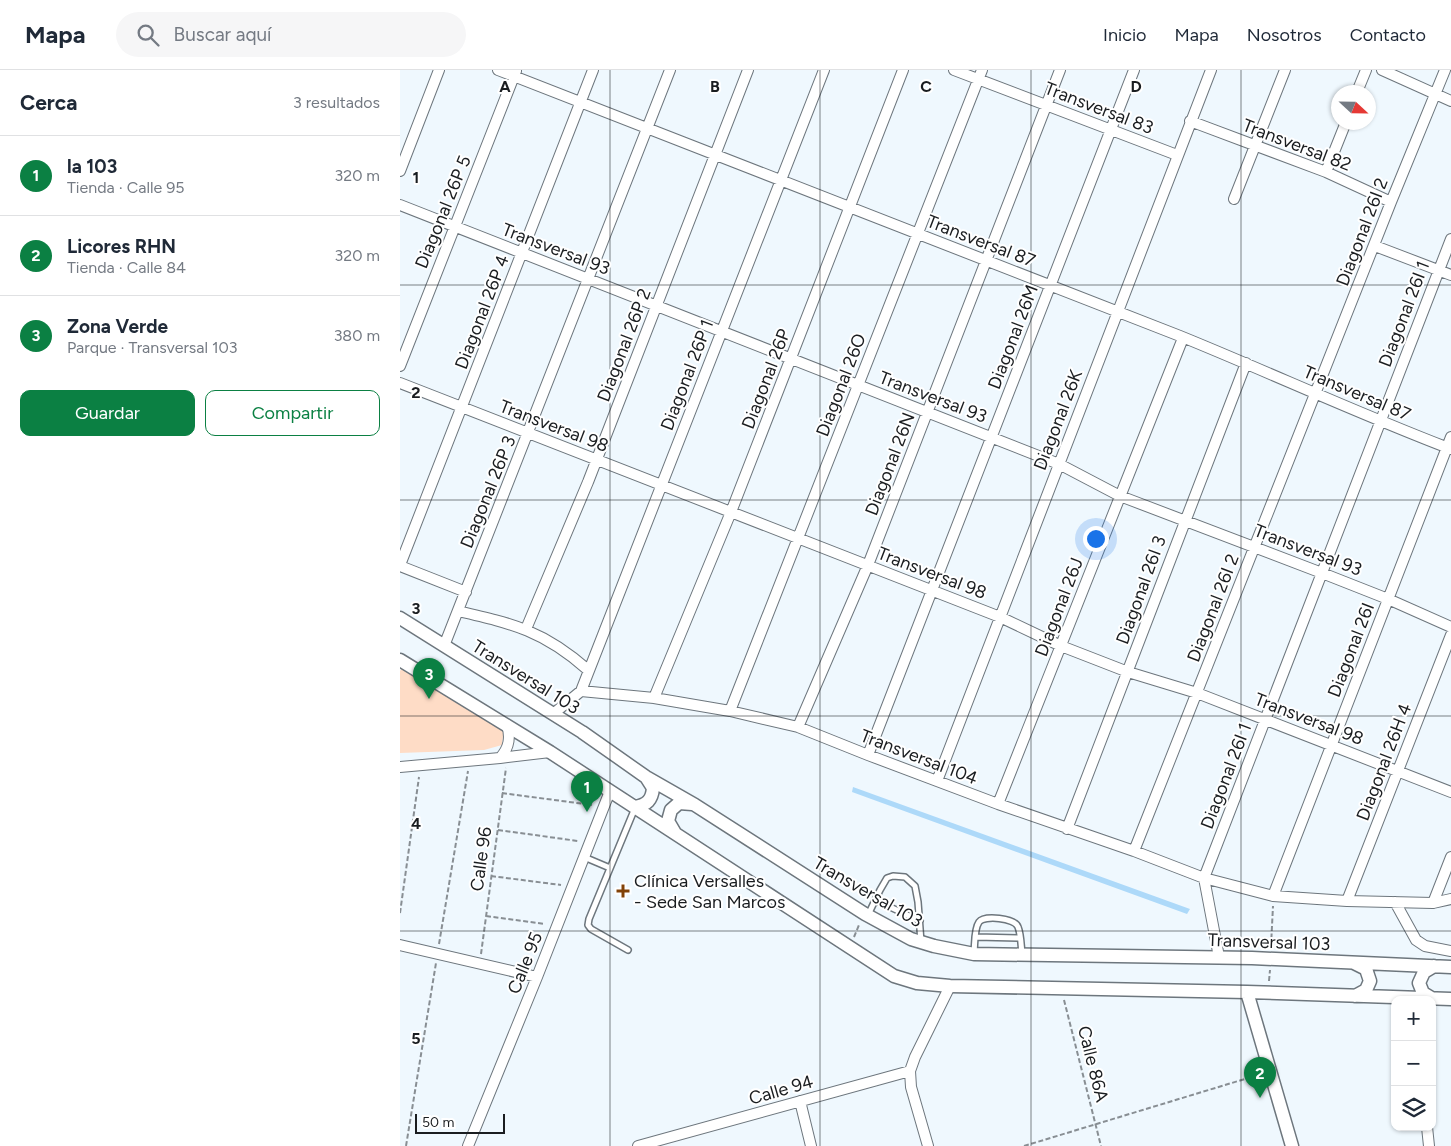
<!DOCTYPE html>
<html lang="es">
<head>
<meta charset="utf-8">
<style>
	body { margin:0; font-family:Figtree,sans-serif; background:#f6f6f7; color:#1f2937 }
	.controls { position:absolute; right:15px; bottom:15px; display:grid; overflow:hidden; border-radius:10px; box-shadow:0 1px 4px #0004 }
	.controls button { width:45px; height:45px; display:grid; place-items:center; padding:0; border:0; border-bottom:1px solid #e0e1e3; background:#fff; color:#1f2937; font:25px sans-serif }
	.compass { position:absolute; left:931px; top:15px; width:45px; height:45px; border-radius:50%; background:#fff; box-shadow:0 1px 4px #0004; rotate:112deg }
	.scale { position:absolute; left:15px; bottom:12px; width:90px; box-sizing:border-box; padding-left:5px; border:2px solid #1a1d20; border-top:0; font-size:14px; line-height:18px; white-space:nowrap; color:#1a1d20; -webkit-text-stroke:4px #fff; paint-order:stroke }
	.you { position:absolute; left:695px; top:468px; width:18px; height:18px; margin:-12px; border:4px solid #fff; border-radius:50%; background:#1a73e8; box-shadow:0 0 0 8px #1a73e833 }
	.badge { display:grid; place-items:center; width:32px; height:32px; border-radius:50%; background:#0b8043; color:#fff; font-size:16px; font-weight:700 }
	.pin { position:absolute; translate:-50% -41px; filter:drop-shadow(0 1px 2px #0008) }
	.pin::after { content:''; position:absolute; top:26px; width:18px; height:15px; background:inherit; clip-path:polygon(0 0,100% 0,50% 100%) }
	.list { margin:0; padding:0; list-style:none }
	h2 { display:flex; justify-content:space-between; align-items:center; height:65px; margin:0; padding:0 20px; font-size:21px }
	h2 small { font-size:16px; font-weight:400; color:#747a83 }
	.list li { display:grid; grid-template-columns:32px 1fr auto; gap:15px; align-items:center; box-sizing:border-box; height:80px; padding:0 20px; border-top:1px solid #e0e1e3 }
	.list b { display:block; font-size:19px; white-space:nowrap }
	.list p { margin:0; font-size:16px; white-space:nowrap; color:#747a83 }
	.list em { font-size:16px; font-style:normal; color:#747a83 }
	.actions { display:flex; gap:10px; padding:15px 20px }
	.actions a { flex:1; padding:11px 0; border:1px solid #0b8043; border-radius:10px; text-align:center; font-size:18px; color:#0b8043 }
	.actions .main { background:#0b8043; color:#fff }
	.icon { flex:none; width:28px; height:28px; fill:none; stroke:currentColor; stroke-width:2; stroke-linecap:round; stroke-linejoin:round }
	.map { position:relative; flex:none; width:1051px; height:1076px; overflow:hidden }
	header { display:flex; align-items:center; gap:30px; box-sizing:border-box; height:70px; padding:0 25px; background:#fff; border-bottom:1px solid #e0e1e3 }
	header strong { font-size:24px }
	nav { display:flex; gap:28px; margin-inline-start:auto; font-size:18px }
	.search { width:350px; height:45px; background:#f6f6f7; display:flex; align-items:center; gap:12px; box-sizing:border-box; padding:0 18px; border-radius:28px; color:#747a83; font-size:19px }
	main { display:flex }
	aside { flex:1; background:#fff }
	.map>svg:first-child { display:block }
</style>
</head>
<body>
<header>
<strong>Mapa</strong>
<div class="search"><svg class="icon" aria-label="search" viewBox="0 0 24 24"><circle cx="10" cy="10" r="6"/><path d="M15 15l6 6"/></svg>Buscar aquí</div>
<nav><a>Inicio</a><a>Mapa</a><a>Nosotros</a><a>Contacto</a></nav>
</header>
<main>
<aside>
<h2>Cerca<small>3 resultados</small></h2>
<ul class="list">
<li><span class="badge">1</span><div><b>la 103</b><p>Tienda · Calle 95</p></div><em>320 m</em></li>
<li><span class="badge">2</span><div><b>Licores RHN</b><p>Tienda · Calle 84</p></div><em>320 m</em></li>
<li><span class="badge">3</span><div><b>Zona Verde</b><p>Parque · Transversal 103</p></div><em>380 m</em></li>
</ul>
<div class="actions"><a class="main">Guardar</a><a>Compartir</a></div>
</aside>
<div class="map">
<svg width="1051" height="1076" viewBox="0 0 1051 1076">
	<rect width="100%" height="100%" fill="#eff8fe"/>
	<!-- green -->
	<path fill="#fedcc6" d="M4,595L104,657L102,675L84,680L0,683V601Z"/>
	<!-- water -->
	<path fill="#add9f9" d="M453,717L790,839L787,844L452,722Z"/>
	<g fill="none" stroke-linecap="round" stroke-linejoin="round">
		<defs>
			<path id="service" d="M184,787L210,798
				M475,830L520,851
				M468,845L480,820L487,808L493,806L505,807L515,816L518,832L521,872
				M576,867L620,868
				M228,880L191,859L188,855L189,849L235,738
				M574,882C575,874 574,859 579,852C584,845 615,848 618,857C621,864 621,875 622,884"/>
			<path id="minor" d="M98,0C325,89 553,176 780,266C871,303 959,344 1051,379
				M554,0L777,85
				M982,0L1051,31
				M957,22L966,0
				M790,51L926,102L991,132
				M0,101L39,0
				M926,102L946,52
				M834,129L885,0
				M0,135L659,394L720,426L922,503L988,529L1051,557
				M975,176L1051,205
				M0,296L116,1
				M0,313L600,547L661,576L728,602L797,623L1051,722
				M0,495L193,0
				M0,496L66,522
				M58,541C114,554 144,561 188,600
				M126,559L188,412L348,0
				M44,576L270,0
				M181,621L424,0
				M254,628L331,442L503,0
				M330,641L582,0
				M153,644L181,621L254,628L330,641L398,657L468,685L598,734L734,781L804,808L873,826L947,831L1033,833L1051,829
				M398,657L468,495L660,0
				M468,685L734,0
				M100,688C109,678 111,668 107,655
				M0,697L100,688L150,682
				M537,711L811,0
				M598,734L783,268
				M667,759C728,604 785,448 846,293
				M734,781L991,132L1045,0
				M873,826L1051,367
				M947,831L1051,565
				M995,832L1016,870L1025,876L1051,881
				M1033,833L1051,787
				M0,875L137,907
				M819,887L804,808L1051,169
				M400,1031L411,1076
				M1027,1057L1029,1076
				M68,1076L137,907L210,721
				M238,1076L510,1001
				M528,1076L511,1017L510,1001L515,987L550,916"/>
			<path id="tertiary" d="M0,548L182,662L246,707L295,735L465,844L511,869L534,876L574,884L852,888L1051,897
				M0,590L150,682L494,906L517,913L550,916L847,922L1051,929
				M235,737C247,735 252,730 253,718L246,707
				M275,763L268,751L271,740L279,733L292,734
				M954,893L966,899L970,911L966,920L955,926
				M847,922L892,1076
				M1033,929L1023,923L1019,913L1024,902L1034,896"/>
		</defs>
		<!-- service casing -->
		<use href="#service" stroke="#6d767d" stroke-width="8"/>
		<!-- minor casing -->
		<use href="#minor" stroke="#6d767d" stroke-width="12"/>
		<!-- tertiary casing -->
		<use href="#tertiary" stroke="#6d767d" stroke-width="15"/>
		<!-- path -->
		<path stroke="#888e93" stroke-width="2" stroke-dasharray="5 2.5" stroke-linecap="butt" d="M102,723L192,735
			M98,760L178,771
			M91,806L161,815
			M0,843L19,707
			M86,846L145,854
			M454,867L459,855
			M39,874L68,701
			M871,876L873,836
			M81,884L106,698
			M869,911L870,900
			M664,930L701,1076
			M6,1076L36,893
			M624,1076L858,1005"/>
		<!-- service -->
		<use href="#service" stroke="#fff" stroke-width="5"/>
		<!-- minor -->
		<use href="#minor" stroke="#fff" stroke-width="10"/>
		<!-- tertiary -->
		<use href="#tertiary" stroke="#fff" stroke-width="12"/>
	</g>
	<!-- grid -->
	<path fill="none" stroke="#1a1d20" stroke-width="1" stroke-opacity="0.55" d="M210,0V1076M420,0V1076M631,0V1076M841,0V1076M0,215H1051M0,430H1051M0,646H1051M0,861H1051"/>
	<!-- markers -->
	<path fill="#824208" stroke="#fff" stroke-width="2" d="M220.5 813.5h5v5h5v5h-5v5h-5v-5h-5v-5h5z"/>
	<g text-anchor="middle" stroke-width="4" stroke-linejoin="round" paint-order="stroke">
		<!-- street labels -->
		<g font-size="18" fill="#1a1d20" stroke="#fff">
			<text transform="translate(699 38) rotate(21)" y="6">Transversal 83</text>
			<text transform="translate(897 75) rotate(21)" y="6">Transversal 82</text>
			<text transform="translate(43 142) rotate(-68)" y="6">Diagonal 26P 5</text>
			<text transform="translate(962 162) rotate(-69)" y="6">Diagonal 26I 2</text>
			<text transform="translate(581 171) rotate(21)" y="6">Transversal 87</text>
			<text transform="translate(156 179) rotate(21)" y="6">Transversal 93</text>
			<text transform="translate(82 242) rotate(-69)" y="6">Diagonal 26P 4</text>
			<text transform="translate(1004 244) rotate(-69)" y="6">Diagonal 26I 1</text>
			<text transform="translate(613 267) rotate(-69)" y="6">Diagonal 26M</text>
			<text transform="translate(224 275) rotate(-69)" y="6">Diagonal 26P 2</text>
			<text transform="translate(287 305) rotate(-69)" y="6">Diagonal 26P 1</text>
			<text transform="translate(366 309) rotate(-69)" y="6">Diagonal 26P</text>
			<text transform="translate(441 315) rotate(-69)" y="6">Diagonal 26O</text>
			<text transform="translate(957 323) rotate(23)" y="6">Transversal 87</text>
			<text transform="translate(533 327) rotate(21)" y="6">Transversal 93</text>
			<text transform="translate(658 350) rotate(-69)" y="6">Diagonal 26K</text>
			<text transform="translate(154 356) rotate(21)" y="6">Transversal 98</text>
			<text transform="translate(490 394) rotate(-69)" y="6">Diagonal 26N</text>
			<text transform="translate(88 422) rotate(-68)" y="6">Diagonal 26P 3</text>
			<text transform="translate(908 480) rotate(21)" y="6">Transversal 93</text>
			<text transform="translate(532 503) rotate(21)" y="6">Transversal 98</text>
			<text transform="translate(741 520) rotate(-70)" y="6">Diagonal 26I 3</text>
			<text transform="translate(659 537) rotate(-69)" y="6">Diagonal 26J</text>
			<text transform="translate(813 538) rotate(-69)" y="6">Diagonal 26I 2</text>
			<text transform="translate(951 580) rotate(-69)" y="6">Diagonal 26I</text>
			<text transform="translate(126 607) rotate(32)" y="6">Transversal 103</text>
			<text transform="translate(909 649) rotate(21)" y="6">Transversal 98</text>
			<text transform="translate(519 687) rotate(21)" y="6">Transversal 104</text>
			<text transform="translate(984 692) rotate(-69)" y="6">Diagonal 26H 4</text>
			<text transform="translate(826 706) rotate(-69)" y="6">Diagonal 26I 1</text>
			<text transform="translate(81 789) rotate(-82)" y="6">Calle 96</text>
			<text transform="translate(468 822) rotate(30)" y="6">Transversal 103</text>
			<text transform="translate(869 872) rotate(2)" y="6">Transversal 103</text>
			<text transform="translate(125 893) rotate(-68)" y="6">Calle 95</text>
			<text transform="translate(693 994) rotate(76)" y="6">Calle 86A</text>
			<text transform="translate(381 1020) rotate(-16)" y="6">Calle 94</text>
		</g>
		<!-- poi labels -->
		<g font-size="18" fill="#1a1d20" stroke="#fff" text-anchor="start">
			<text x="234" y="817">Clínica Versalles<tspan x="234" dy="21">- Sede San Marcos</tspan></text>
		</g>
	</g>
	<g font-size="16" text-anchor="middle" font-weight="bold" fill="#1a1d20" stroke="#fff" stroke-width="4" stroke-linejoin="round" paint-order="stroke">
		<text x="105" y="22">A</text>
		<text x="315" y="22">B</text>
		<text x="526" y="22">C</text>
		<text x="736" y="22">D</text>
		<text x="16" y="113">1</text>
		<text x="16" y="328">2</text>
		<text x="16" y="544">3</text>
		<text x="16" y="759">4</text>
		<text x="16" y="974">5</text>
	</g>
</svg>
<div class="controls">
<button>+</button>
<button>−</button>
<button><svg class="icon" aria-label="layers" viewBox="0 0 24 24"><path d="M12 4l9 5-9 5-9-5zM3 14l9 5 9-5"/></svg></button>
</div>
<svg class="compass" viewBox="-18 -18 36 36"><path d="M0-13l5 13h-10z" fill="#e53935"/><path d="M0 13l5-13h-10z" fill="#747a83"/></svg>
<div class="scale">50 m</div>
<div class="you"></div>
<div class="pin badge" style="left:187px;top:742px">1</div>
<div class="pin badge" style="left:860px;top:1028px">2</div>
<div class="pin badge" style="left:29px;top:629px">3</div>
</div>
</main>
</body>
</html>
